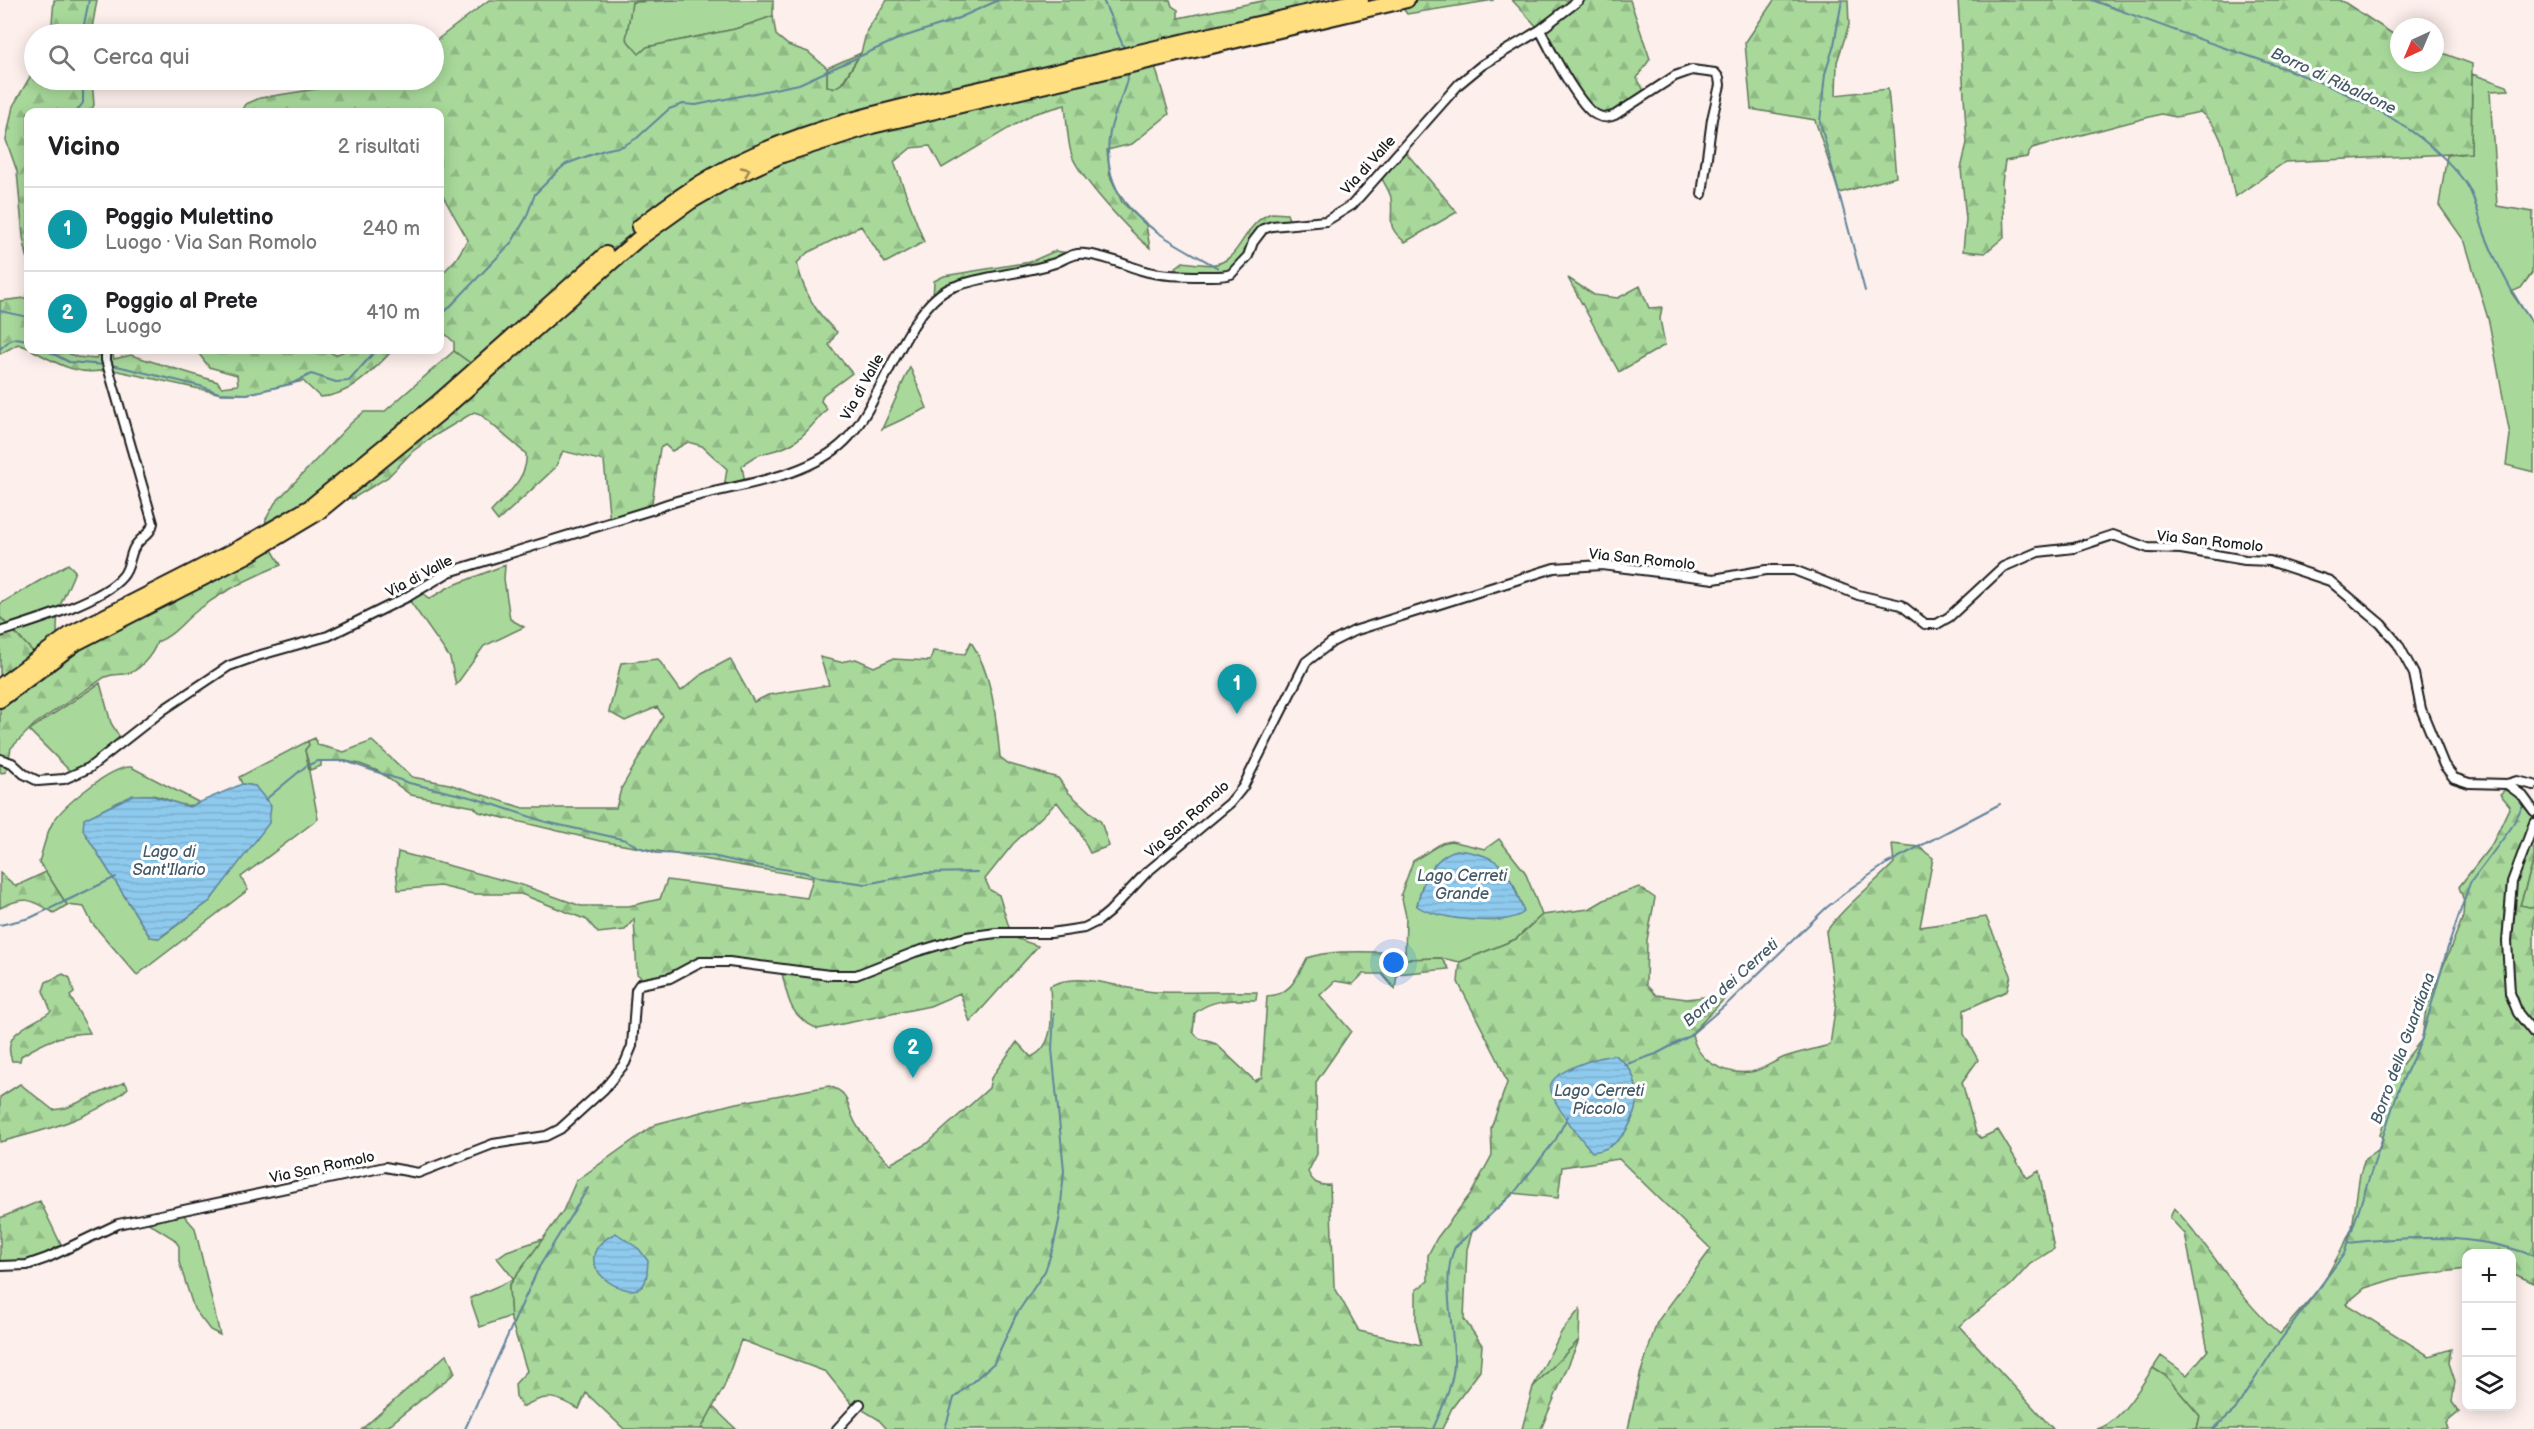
<!DOCTYPE html>
<html lang="it">
<head>
<meta charset="utf-8">
<style>
	body { margin:0; font-family:"Balsamiq Sans",sans-serif; background:#f6f6f6; color:#202124 }
	.controls { position:absolute; right:18px; bottom:18px; display:grid; overflow:hidden; border-radius:12px; box-shadow:0 3px 15px #0003 }
	.controls button { width:54px; height:54px; display:grid; place-items:center; padding:0; border:0; border-bottom:2px solid #e0e0e0; background:#fff; color:#202124; font:30px sans-serif }
	.compass { position:absolute; left:2390px; top:18px; width:54px; height:54px; border-radius:50%; background:#fff; box-shadow:0 3px 15px #0003; rotate:224deg }
	.you { position:absolute; left:1394px; top:963px; width:21px; height:21px; margin:-15px; border:4px solid #fff; border-radius:50%; background:#1a73e8; box-shadow:0 0 0 9px #1a73e833 }
	.badge { display:grid; place-items:center; width:39px; height:39px; border-radius:50%; background:#d1495b; color:#fff; font-size:20px; font-weight:700 }
	.pin { position:absolute; translate:-50% -50px; filter:drop-shadow(0 2px 3px #0008) }
	.pin::after { content:''; position:absolute; top:32px; width:21px; height:18px; background:inherit; clip-path:polygon(0 0,100% 0,50% 100%) }
	.list { margin:0; padding:0; list-style:none }
	h2 { display:flex; justify-content:space-between; align-items:center; height:78px; margin:0; padding:0 24px; font-size:26px }
	h2 small { font-size:20px; font-weight:400; color:#757577 }
	.list li { display:grid; grid-template-columns:39px 1fr auto; gap:18px; align-items:center; box-sizing:border-box; height:84px; padding:0 24px; border-top:2px solid #e0e0e0 }
	.list b { display:block; font-size:22px; white-space:nowrap }
	.list p { margin:0; font-size:20px; white-space:nowrap; color:#757577 }
	.list em { font-size:20px; font-style:normal; color:#757577 }
	.icon { flex:none; width:33px; height:33px; fill:none; stroke:currentColor; stroke-width:2; stroke-linecap:round; stroke-linejoin:round }
	.map { position:relative; flex:none; width:2534px; height:1429px; overflow:hidden }
	.search { position:absolute; background:#fff; box-shadow:0 3px 15px #0003; left:24px; top:24px; width:420px; height:66px; display:flex; align-items:center; gap:15px; box-sizing:border-box; padding:0 21px; border-radius:33px; color:#757577; font-size:22px }
	.panel { position:absolute; background:#fff; box-shadow:0 3px 15px #0003; left:24px; top:108px; width:420px; height:246px; border-radius:12px }
	.map>svg:first-child { display:block }
</style>
</head>
<body>
<div class="map">
<svg width="2534" height="1429" viewBox="0 0 2534 1429">
	<defs>
		<pattern id="forest-firs" width="22" height="20" patternUnits="userSpaceOnUse" patternTransform="scale(1.5)"><rect width="22" height="20" fill="#a8d99b"/><path d="M5 1l3.5 6h-7zM16 11l3.5 6h-7z" fill="#90ba85"/></pattern>
		<pattern id="water-rules" width="6" height="5" patternUnits="userSpaceOnUse" patternTransform="scale(1.5)"><rect width="6" height="5" fill="#8ecaee"/><path d="M0 2.5h6" fill="none" stroke="#7aadcc"/></pattern>
	</defs>
	<rect width="100%" height="100%" fill="#fdefec"/>
	<filter id="ink" filterUnits="userSpaceOnUse"><feTurbulence type="fractalNoise" baseFrequency=".0167" numOctaves="2"/><feDisplacementMap in="SourceGraphic" scale="12" xChannelSelector="R" yChannelSelector="G"/><feConvolveMatrix kernelMatrix="1 2 1 2 8 2 1 2 1" color-interpolation-filters="sRGB"/></filter>
	<g filter="url(#ink)">
		<!-- green -->
		<path fill="#a8d99b" stroke="#627a5c" stroke-width="1.5" fill-rule="evenodd" d="M675,0H773V16L735,29L647,47L639,55L626,39L632,2Z
			M861,53L838,89L827,86V68Z
			M2472,74L2507,86L2509,90L2490,91L2497,206L2533,212L2532,273L2521,288L2511,292L2534,325V472L2506,465L2510,435L2489,322L2465,242L2439,205L2447,155L2471,153Z
			M454,351L476,367L436,404L264,535L266,519L275,503L352,422L364,412H384Z
			M910,367L927,408L882,429Z
			M68,564L75,571C63,603 54,605 58,643L38,657L0,617V604Z
			M505,565L504,579L510,619L524,627L484,646L456,685L450,658L407,597L420,590L429,599L449,587Z
			M100,683L111,723L122,741L74,775L29,730Z
			M308,741L309,745L305,750L318,819L241,877L248,890L137,975L92,923L84,907L67,905L39,862C43,850 46,833 53,822C64,805 111,766 131,767L200,803C182,811 169,797 151,795C127,793 105,810 85,819L84,831L150,937L160,938L210,901L241,858L255,786L242,784L239,777Z
			M1499,839L1525,872L1542,915L1516,939L1460,962L1441,958L1405,959L1406,916L1401,894L1413,861L1442,843L1451,841L1485,849ZM1514,885L1523,909L1417,905L1422,886Z
			M2534,859V908L2520,905Z
			M181,1212L195,1228L220,1335L210,1330L194,1309L179,1262V1246L174,1239L142,1219Z
			M543,1239L509,1286L511,1316L480,1327L470,1298L514,1279L497,1258L507,1251Z
			M1580,1309L1579,1340L1533,1387L1562,1331Z
			M2153,1368L2166,1376L2200,1416L2197,1429H2096C2119,1425 2141,1386 2153,1368Z
			M713,1407L736,1429H701Z"/>
		<!-- forest -->
		<path fill="url(#forest-firs)" stroke="#627a5c" stroke-width="1.5" d="M54,0H97L91,34H51Z
			M489,0H675L632,2L626,39L639,54L647,47L735,29L773,16L776,35L788,45L808,52L827,68V86L833,89L843,83L861,53L867,30L887,0H1170L1172,6L1178,10V18L1267,0H1361L895,109L659,211L554,297L476,367L454,351V342L440,329V276L456,259L468,240L440,191V112H241L246,104L260,98L373,80H434V42Z
			M1407,0H1494L1407,14L1398,2Z
			M1512,0H1630L1650,59L1637,78L1647,96L1608,118L1585,105L1540,30Z
			M1774,0H1848L1849,25L1837,62L1836,95L1888,89L1896,177L1839,193L1815,120L1751,109L1745,43Z
			M1958,0H2341L2399,38V63H2435V50L2472,64L2471,153L2285,162L2235,197C2228,168 2226,130 2200,112L2176,117L2161,114L2032,148L2027,157L2005,161L2002,183L2004,237L1985,253L1963,251L1966,219L1961,169L1967,143Z
			M1153,59L1169,114L1132,144L1107,150L1110,176L1122,202L1146,225L1150,248C1131,233 1081,179 1072,156C1067,141 1067,121 1065,105L1033,114L942,168L930,146L911,148L894,162L924,242L885,263L861,226L807,253L797,263C803,291 816,314 837,332L829,345L852,373L823,395L821,401L827,409C816,420 807,434 793,443C776,454 757,450 742,466L745,483L724,488L727,469L702,446L688,442L672,451L665,445L660,448L651,510L610,523L604,461L563,451L555,468L498,521L491,512C505,496 529,477 526,454L480,414L474,412L431,438L413,451L388,477L352,499L342,495L637,240L782,155Z
			M34,70V80H92L94,105L90,112H28V261L23,237L17,171L6,140L13,106Z
			M1402,148L1457,212L1405,242C1384,225 1394,220 1391,198C1390,191 1383,182 1380,175Z
			M1272,213L1287,214L1291,225L1272,226L1253,242L1231,274L1173,275L1175,268L1183,262C1193,263 1205,266 1215,264C1241,261 1243,222 1272,213Z
			M1055,251L1076,254L952,287L933,300L934,281L944,276L1030,262Z
			M1568,278L1594,295L1618,298L1640,286L1649,308L1662,307L1660,319L1665,345L1619,372Z
			M28,291V348L18,344L0,354V301L25,298Z
			M32,350H61L77,357L96,359L100,350H112L114,359L131,355L218,382L221,387L238,385L237,375L209,367L196,350H327L335,355L347,350H393C373,370 351,396 320,397L303,381L247,394H222L109,369C80,378 56,363 32,350Z
			M268,543L281,565C251,577 224,590 198,610C183,621 175,635 157,642C153,654 138,674 124,674C116,675 113,674 105,677L35,724L11,748L6,772L0,773V700L45,664Z
			M0,617L38,657L0,686Z
			M971,642C993,675 996,718 1000,757L1009,764L1058,778L1069,793L1101,822L1109,846L1090,853L1079,831L1057,802L1013,844L985,879L990,890L999,895L1012,937L1038,946L970,1022L960,993L930,1006L818,1029C788,1016 788,998 781,969L700,962L670,978L648,983L637,974L634,919L625,930L598,933L587,920L521,894H473L440,886L398,890L396,868L398,852L522,885L581,906H629L660,899L667,880L807,898L813,878L600,841L479,812L474,807L411,795L378,771L360,764L345,761H321V766L310,770L305,750L309,745L308,741L315,738L318,745L344,752L372,741L412,777L449,784L523,808H616L621,789L663,716L657,707L625,721L609,712L621,663L658,659L681,691L702,674L730,659L754,702L768,695L829,685L820,657L840,662L856,659L874,667L892,659L930,661L933,651L965,654Z
			M2505,790L2534,805V859L2520,905L2534,908V1283L2512,1273V1254H2466V1269L2397,1278L2365,1288L2346,1304L2429,1356L2451,1349L2449,1363L2455,1381L2452,1402L2459,1412L2446,1423L2448,1429H2197L2200,1416L2166,1376L2153,1368L2161,1356L2187,1375L2208,1350L2185,1234L2170,1218L2174,1208C2212,1248 2237,1298 2280,1334L2322,1285L2344,1245L2352,1228L2360,1174L2365,1159L2380,1149L2383,1139L2380,1135L2389,1103L2392,1077L2422,1039L2426,1009L2463,917L2464,901L2459,887L2492,844L2510,806L2500,794Z
			M1892,844L1919,847L1933,858L1920,927L1986,917L2011,975L2007,991L1964,1010V1034L1978,1060L1962,1082L1976,1133L1981,1138L1998,1130L2027,1178L2039,1171L2054,1249L2030,1264L2011,1285L1959,1326L2053,1429H1628L1640,1375L1657,1322L1711,1249L1619,1159L1562,1167L1558,1198L1513,1193L1472,1232L1467,1249L1464,1319L1482,1345L1480,1371L1452,1408L1442,1429H887L878,1419L851,1403L826,1372L741,1340L724,1387L701,1429H624L586,1393L579,1409C554,1396 548,1393 522,1407L516,1396L515,1384L527,1371L511,1320L509,1286L563,1211L576,1181L656,1124L732,1104L829,1086C850,1093 846,1102 853,1118C858,1131 880,1154 890,1164L928,1143L989,1088L991,1078L1017,1042L1031,1057C1057,1046 1051,1010 1050,986C1083,969 1125,992 1160,992C1192,993 1225,991 1257,992L1256,1000C1235,1000 1212,998 1195,1013L1193,1032L1199,1038L1216,1044L1255,1081L1262,1077L1267,996C1292,995 1297,976 1307,958C1338,948 1372,953 1405,952V959L1441,958L1449,969L1397,974L1395,989L1382,974H1363L1353,984L1335,981L1320,995L1351,1031L1316,1082L1317,1154L1308,1172C1313,1183 1319,1186 1330,1185L1334,1286L1359,1331L1421,1345L1416,1322V1290L1428,1281V1255L1437,1238L1472,1192L1492,1155L1491,1128L1507,1083L1499,1062L1458,982L1460,962L1516,939L1542,915L1589,909L1606,899L1639,887L1655,898L1647,940L1646,985L1656,995L1687,999L1729,994L1692,1033C1696,1061 1724,1075 1751,1072C1763,1070 1774,1061 1785,1057C1800,1052 1815,1049 1830,1045L1836,1004L1826,932C1844,906 1872,886 1894,863Z
			M46,872L67,905L54,913C32,899 24,895 0,908V873L16,886Z
			M63,974L70,978L74,993L70,996L90,1033C63,1033 44,1042 21,1056L20,1061H12C0,1030 34,1025 51,1011L43,991L46,982Z
			M125,1082L128,1088C95,1118 43,1131 0,1142V1097L20,1084L53,1110L66,1108Z
			M40,1201L63,1249L47,1258L0,1266V1218Z
			M1579,1340L1541,1429H1522L1533,1387Z
			M447,1354L455,1373L388,1426L362,1429Z"/>
		<!-- water -->
		<path fill="url(#water-rules)" stroke="#60849a" stroke-width="1.5" d="M242,784L255,786L271,806L269,823L210,901L159,938L150,937L83,830L84,819L133,795H150L189,807Z
			M1457,850C1505,855 1508,871 1524,912C1507,928 1434,919 1417,906C1421,883 1433,856 1457,850Z
			M1614,1055C1655,1076 1636,1149 1592,1152C1582,1140 1546,1098 1551,1084C1555,1075 1565,1071 1573,1067C1587,1061 1599,1057 1614,1055Z
			M616,1233L639,1249L648,1261C647,1268 648,1278 644,1284C630,1306 558,1261 616,1233Z"/>
		<g fill="none" stroke-linecap="round" stroke-linejoin="round">
			<!-- stream -->
			<path stroke="#60849a" stroke-width="2" d="M1103,0L1125,50
				M1842,0L1834,45L1825,74L1820,122L1865,291
				M2092,0C2136,16 2180,33 2225,48C2306,75 2411,110 2465,182C2476,197 2479,220 2486,237C2499,269 2514,298 2534,325
				M82,34L89,0
				M1129,70C1126,92 1114,110 1110,132C1096,209 1162,235 1218,268
				M76,112L83,103V80
				M0,311L28,317
				M440,317L512,242L526,218L535,194L559,170L566,164L604,150L623,146L637,138L669,109L683,104L696,105L799,84L900,38L952,21L999,0
				M0,349C11,339 13,335 28,341
				M46,350L69,362L117,366L200,386L219,393L247,394L291,384L311,374L336,382L349,381L376,350
				M265,800L306,766L318,761H345L409,783L474,798L546,822L626,840L638,847L657,853L708,855L743,863L803,872L822,878L866,884L922,873L977,872
				M0,925L30,918L116,877
				M1624,1065L1656,1054L1688,1037L1729,1002L1826,908L1851,888L1886,864L2000,804
				M2348,1243C2409,1236 2476,1233 2534,1256
				M465,1429L539,1267L588,1188
				M945,1429L954,1398L994,1363L1016,1315L1045,1271L1053,1248L1060,1216L1064,1170L1052,1049L1054,1013
				M1433,1429C1441,1410 1454,1384 1454,1362C1455,1328 1440,1280 1455,1247L1514,1193L1556,1139L1568,1116
				M2213,1429L2235,1410L2274,1349L2344,1254L2399,1088L2421,1041L2448,947L2470,883L2511,828L2523,805"/>
			<defs>
				<path id="minor" d="M1540,30C1550,50 1577,101 1593,113C1601,118 1607,119 1615,115L1675,76L1692,70L1715,73L1719,78L1720,85L1712,119L1702,194
					M0,632C31,622 102,601 122,577C130,569 129,557 134,548C140,537 151,535 153,523L106,360V350
					M0,759L12,763L24,774L38,781L64,779L89,768L163,710L229,666L257,656L328,636L407,597L449,572L651,510C711,485 799,486 845,441C881,406 907,304 953,287C986,275 1022,274 1055,263C1065,259 1074,252 1085,254C1105,256 1123,264 1141,270C1161,276 1184,276 1204,276C1213,276 1223,277 1231,274L1248,256L1253,242L1263,229L1272,226L1326,221L1352,205L1459,84L1482,65L1540,30L1579,0
					M2507,784L2523,796L2534,811
					M2534,823L2512,882L2507,941L2510,993L2518,1013L2534,1033
					M0,1266L27,1265L47,1258L118,1224L385,1167L418,1173L493,1144L546,1136L560,1129L604,1089L625,1063L632,1046L636,990L640,984L670,978L700,962H729L829,975H856L915,952L966,937L996,933H1051L1084,928L1098,921L1109,912L1146,873L1230,803L1243,787L1306,662L1332,642L1354,631L1554,568L1602,565L1714,579L1766,570H1794L1858,595L1901,605L1925,624H1937L1949,617L2003,567L2038,552L2074,548L2113,535L2148,548L2181,549L2245,560L2270,561L2330,581L2381,624L2398,644L2414,674L2421,709L2444,765L2454,778L2469,783L2507,784L2517,781L2534,785
					M837,1429L860,1404"/>
				<path id="trunk" d="M639,227C670,202 702,180 738,162C831,117 937,100 1038,76C1146,50 1253,25 1361,0
					M0,686L72,633L241,547L310,507L436,404L606,254
					M0,700L76,643L246,556L316,514L441,412L637,240L690,202L730,179L782,155L872,126L1407,0"/>
			</defs>
			<!-- minor casing -->
			<use href="#minor" stroke="#1c1c1c" stroke-width="12"/>
			<!-- trunk casing -->
			<use href="#trunk" stroke="#1c1c1c" stroke-width="18"/>
			<!-- minor -->
			<use href="#minor" stroke="#fff" stroke-width="8"/>
			<!-- trunk -->
			<use href="#trunk" stroke="#ffdf80" stroke-width="14"/>
		</g>
		<!-- one-way arrows -->
		<defs><path id="oneway-chevron" d="M-2-3.5L2.5 0L-2 3.5" fill="none" stroke-width="1.6" stroke-linecap="round" stroke-linejoin="round" transform="scale(1.5)"/></defs>
		<use stroke="#998753" href="#oneway-chevron" transform="translate(746 171) rotate(-25)"/>
	</g>
	<g text-anchor="middle" stroke-width="6" stroke-linejoin="round" paint-order="stroke">
		<!-- street labels -->
		<g font-size="15" fill="#1c1c1c" stroke="#fff">
			<text transform="translate(1368 165) rotate(-48)" y="5">Via di Valle</text>
			<text transform="translate(862 387) rotate(-61)" y="5">Via di Valle</text>
			<text transform="translate(2210 541) rotate(6)" y="5">Via San Romolo</text>
			<text transform="translate(1642 559) rotate(6)" y="5">Via San Romolo</text>
			<text transform="translate(419 576) rotate(-28)" y="5">Via di Valle</text>
			<text transform="translate(1187 819) rotate(-42)" y="5">Via San Romolo</text>
			<text transform="translate(322 1167) rotate(-12)" y="5">Via San Romolo</text>
		</g>
		<!-- water labels -->
		<g font-size="16" font-style="italic" fill="#445966" stroke="#fff">
			<text transform="translate(2334 80) rotate(25)" y="6">Borro di Ribaldone</text>
			<text x="169" y="857">Lago di<tspan x="169" dy="18">Sant'Ilario</tspan></text>
			<text x="1462" y="881">Lago Cerreti<tspan x="1462" dy="18">Grande</tspan></text>
			<text transform="translate(1730 982) rotate(-42)" y="6">Borro dei Cerreti</text>
			<text transform="translate(2402 1048) rotate(-70)" y="6">Borro della Guardiana</text>
			<text x="1599" y="1096">Lago Cerreti<tspan x="1599" dy="18">Piccolo</tspan></text>
		</g>
	</g>
</svg>
<div class="controls">
<button>+</button>
<button>−</button>
<button><svg class="icon" aria-label="layers" viewBox="0 0 24 24"><path d="M12 4l9 5-9 5-9-5zM3 14l9 5 9-5"/></svg></button>
</div>
<svg class="compass" viewBox="-18 -18 36 36"><path d="M0-13l5 13h-10z" fill="#e53935"/><path d="M0 13l5-13h-10z" fill="#757577"/></svg>
<div class="you"></div>
<div class="pin badge" style="left:1237px;top:714px;background:#0f9aa8">1</div>
<div class="pin badge" style="left:913px;top:1078px;background:#0f9aa8">2</div>
<div class="search"><svg class="icon" aria-label="search" viewBox="0 0 24 24"><circle cx="10" cy="10" r="6"/><path d="M15 15l6 6"/></svg>Cerca qui</div>
<section class="panel">
<h2>Vicino<small>2 risultati</small></h2>
<ul class="list">
<li><span class="badge" style="background:#0f9aa8">1</span><div><b>Poggio Mulettino</b><p>Luogo · Via San Romolo</p></div><em>240 m</em></li>
<li><span class="badge" style="background:#0f9aa8">2</span><div><b>Poggio al Prete</b><p>Luogo</p></div><em>410 m</em></li>
</ul>
</section>
</div>
</body>
</html>
